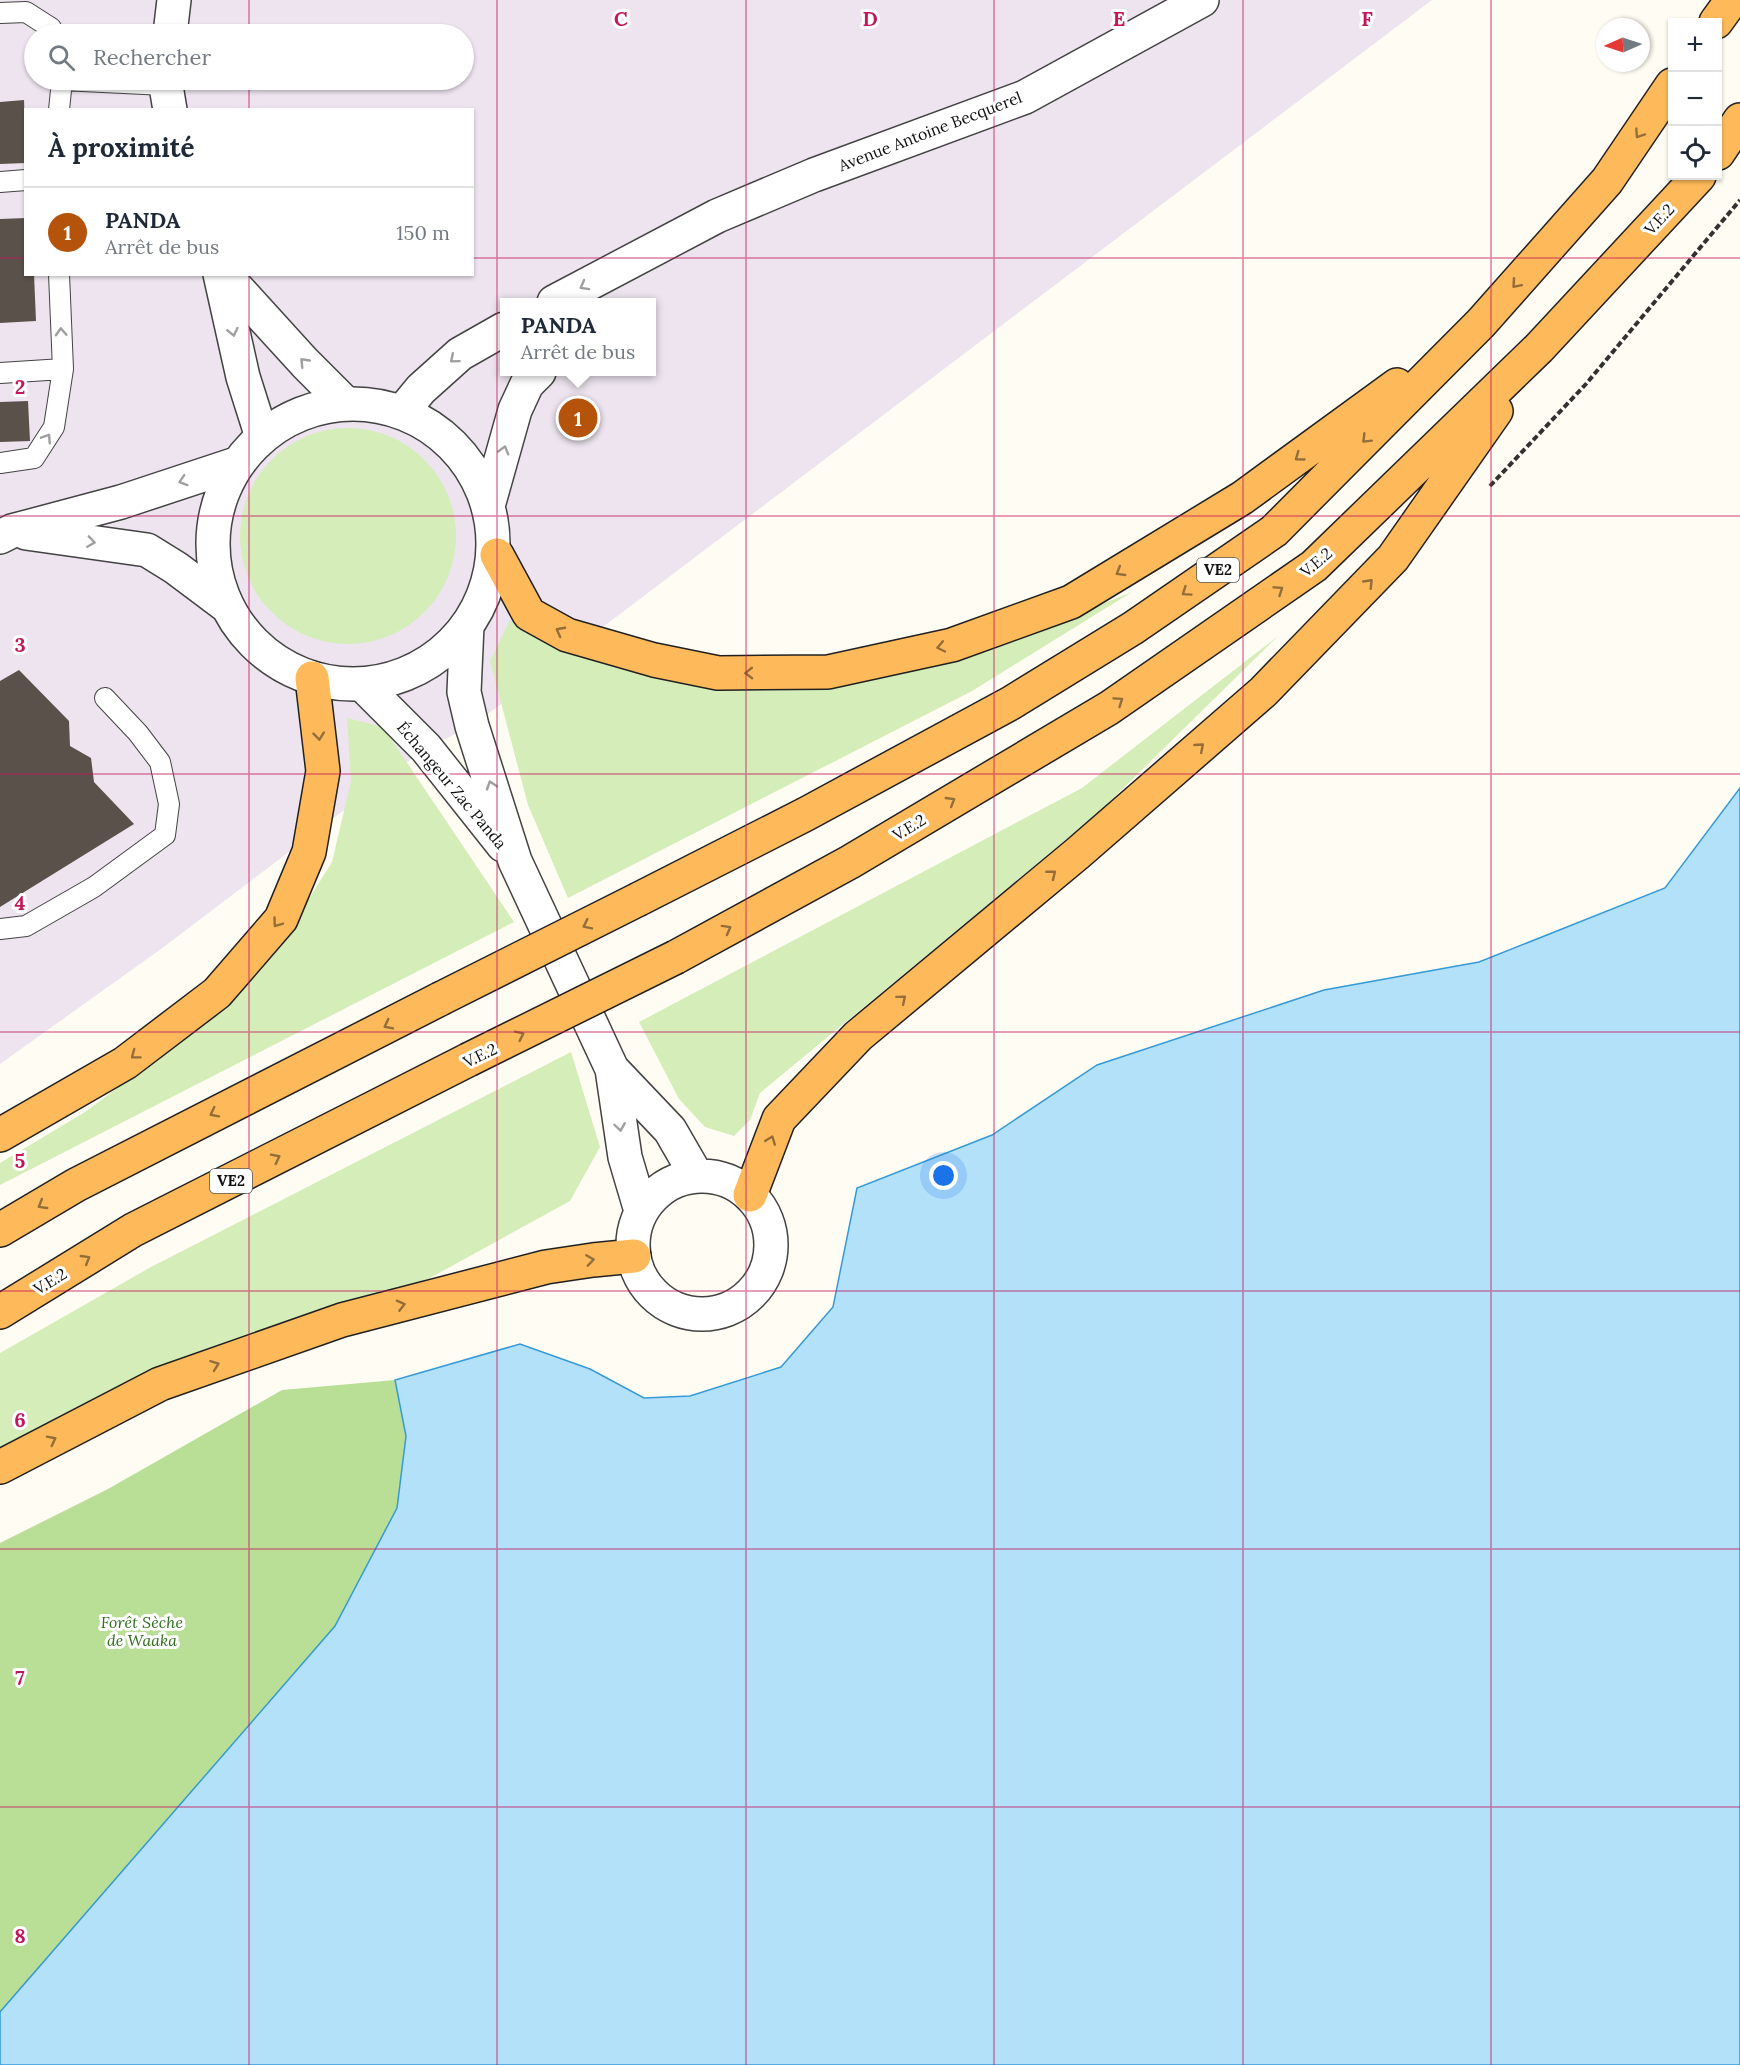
<!DOCTYPE html>
<html lang="fr">
<head>
<meta charset="utf-8">
<style>
	body { margin:0; font-family:Lora,serif; background:#f6f6f7; color:#1f2937 }
	.controls { position:absolute; right:18px; top:18px; display:grid; overflow:hidden; border-radius:0px; box-shadow:0 2px 4px #0004 }
	.controls button { width:54px; height:54px; display:grid; place-items:center; padding:0; border:0; border-bottom:2px solid #e0e1e3; background:#fff; color:#1f2937; font:30px sans-serif }
	.compass { position:absolute; left:1596px; top:18px; width:54px; height:54px; border-radius:50%; background:#fff; box-shadow:0 2px 4px #0004; rotate:267deg }
	.you { position:absolute; left:944px; top:1176px; width:21px; height:21px; margin:-15px; border:4px solid #fff; border-radius:50%; background:#1a73e8; box-shadow:0 0 0 9px #1a73e833 }
	.badge { display:grid; place-items:center; width:39px; height:39px; border-radius:50%; background:#b45309; color:#fff; font-size:20px; font-weight:700 }
	.pin { position:absolute; translate:-50% -50%; border:3px solid #fff; box-shadow:0 2px 6px #0006 }
	.popup { position:absolute; left:500px; top:298px; width:156px; height:78px; box-sizing:border-box; display:grid; place-content:center; border-radius:0px; background:#fff; filter:drop-shadow(0 2px 4px #0005); font-size:20px; white-space:nowrap; color:#747a83 }
	.popup b { font-size:22px; color:#1f2937 }
	.popup::after { content:''; position:absolute; left:50%; top:100%; margin-left:-12px; border:12px solid transparent; border-top-color:#fff }
	.list { margin:0; padding:0; list-style:none }
	h2 { display:flex; justify-content:space-between; align-items:center; height:78px; margin:0; padding:0 24px; font-size:26px }
	h2 small { font-size:20px; font-weight:400; color:#747a83 }
	.list li { display:grid; grid-template-columns:39px 1fr auto; gap:18px; align-items:center; box-sizing:border-box; height:90px; padding:0 24px; border-top:2px solid #e0e1e3 }
	.list b { display:block; font-size:22px; white-space:nowrap }
	.list p { margin:0; font-size:20px; white-space:nowrap; color:#747a83 }
	.list em { font-size:20px; font-style:normal; color:#747a83 }
	.icon { flex:none; width:33px; height:33px; fill:none; stroke:currentColor; stroke-width:2; stroke-linecap:round; stroke-linejoin:round }
	.map { position:relative; flex:none; width:1740px; height:2065px; overflow:hidden }
	.search { position:absolute; background:#fff; box-shadow:0 2px 4px #0004; left:24px; top:24px; width:450px; height:66px; display:flex; align-items:center; gap:15px; box-sizing:border-box; padding:0 21px; border-radius:33px; color:#747a83; font-size:22px }
	.panel { position:absolute; background:#fff; box-shadow:0 2px 4px #0004; left:24px; top:108px; width:450px; height:168px; border-radius:0px }
	.map>svg:first-child { display:block }
</style>
</head>
<body>
<div class="map">
<svg width="1740" height="2065" viewBox="0 0 1740 2065">
	<rect width="100%" height="100%" fill="#fffcf3"/>
	<!-- industrial -->
	<path fill="#ede4ef" fill-rule="evenodd" d="M0,0H1432L472,726L426,748L161,949L0,1064ZM34,34H464V80H34ZM26,110H472V274H26ZM504,302H652V372H504Z"/>
	<!-- green -->
	<path fill="#d5edb9" d="M240 536a108 108 0 1 1 216 0a108 108 0 1 1-216 0Z
		M1132,592L972,691L568,898L528,805L490,661L510,620L599,663L720,689L851,683L962,660Z
		M1278,636L1097,814L760,1093L750,1120L734,1136L705,1127L679,1099L639,1022L1082,788Z
		M347,718L383,727L514,922L0,1185V1163L85,1112L208,1021L282,942L332,862L351,781Z
		M571,1052L600,1147L570,1201L430,1278L157,1374L0,1456V1353L151,1267Z"/>
	<!-- forest -->
	<path fill="#b9df97" d="M395,1380L406,1436L397,1508L335,1626L0,2012V1543L108,1489L282,1390Z"/>
	<!-- water -->
	<path fill="#b4e1fa" stroke="#359ad7" stroke-width="1.5" d="M1740,788V2065H0V2012L335,1626L397,1508L406,1436L395,1380L520,1344L590,1369L644,1398L690,1396L781,1367L833,1307L857,1188L992,1135L1097,1065L1324,990L1479,962L1665,888Z"/>
	<!-- building -->
	<path fill="#5a514b" d="M24,100L26,163L0,164V102Z
		M26,218V274H34L36,321L0,323V219Z
		M28,401L30,441L0,442V402Z
		M19,670L69,721L70,746L91,758L94,782L134,824L0,907V681Z"/>
	<g fill="none" stroke-linecap="round" stroke-linejoin="round">
		<defs>
			<path id="service" d="M0,13L26,12L51,28L52,34
				M59,110L62,80L165,85
				M0,182L26,180
				M0,373L63,369L59,274
				M0,463L34,458L54,427L63,369
				M0,929L26,926L94,887L165,835L169,804L160,762L138,733L105,698"/>
			<path id="minor" d="M170,34L174,0
				M165,80L170,110
				M220,274L243,377L262,437
				M224,274L305,363L345,403"/>
			<path id="tertiary" d="M554,302L717,216L814,175L1025,97L1202,0
				M213 544a140 140 0 1 1 280 0a140 140 0 1 1-280 0Z
				M402,412L421,389L460,354L504,329
				M488,506L515,410L527,384L539,372
				M26,533L147,550L176,568L228,607
				M0,537L12,531L121,502L239,463
				M467,625L464,692L472,726L515,861L612,1069L625,1157L641,1211
				M362,684L426,748L503,845
				M612,1069L670,1130L696,1175
				M633 1245a69 69 0 1 1 138 0a69 69 0 1 1-138 0Z"/>
			<path id="trunk" d="M1716,22L1732,0
				M1718,153L1740,120
				M497,555L529,614L567,635L654,660L718,673L828,672L952,645L1071,602L1242,498L1397,385
				M639,899L806,814L1011,703L1133,628L1274,531L1481,323L1607,181L1672,85
				M676,957L850,862L1109,708L1314,566L1539,348L1699,176
				M0,1135L125,1063L217,993L281,919L309,852L323,771L312,678
				M750,1195L779,1119L858,1036L1078,853L1263,692L1393,558L1496,411
				M0,1230L76,1185L440,999
				M0,1312L133,1230L468,1060
				M0,1467L160,1384L342,1320L546,1267L593,1260L634,1256"/>
		</defs>
		<!-- service casing -->
		<use href="#service" stroke="#434343" stroke-width="22"/>
		<!-- minor casing -->
		<use href="#minor" stroke="#434343" stroke-width="36"/>
		<!-- tertiary casing -->
		<use href="#tertiary" stroke="#434343" stroke-width="36"/>
		<!-- trunk casing -->
		<use href="#trunk" stroke="#212121" stroke-width="36"/>
		<!-- path -->
		<path stroke="#323232" stroke-width="4" stroke-dasharray="6 3" stroke-linecap="butt" d="M1490,486L1586,384L1740,200"/>
		<!-- service -->
		<use href="#service" stroke="#fff" stroke-width="20"/>
		<!-- minor -->
		<use href="#minor" stroke="#fff" stroke-width="33"/>
		<!-- tertiary -->
		<use href="#tertiary" stroke="#fff" stroke-width="33"/>
		<!-- trunk -->
		<use href="#trunk" stroke="#feba5a" stroke-width="33"/>
		<defs>
			<path id="trunk-bridge" d="M440,999L639,899
				M468,1060L676,957"/>
		</defs>
		<!-- trunk-bridge casing -->
		<use href="#trunk-bridge" stroke="#212121" stroke-width="36" stroke-linecap="butt"/>
		<!-- trunk-bridge -->
		<use href="#trunk-bridge" stroke="#feba5a" stroke-width="33"/>
	</g>
	<!-- one-way arrows -->
	<defs><path id="oneway-chevron" d="M-2-3.5L2.5 0L-2 3.5" fill="none" stroke-width="1.6" stroke-linecap="round" stroke-linejoin="round" transform="scale(1.5)"/></defs>
	<g stroke="#936e39">
		<use href="#oneway-chevron" transform="translate(1639 134) rotate(124)"/>
		<use href="#oneway-chevron" transform="translate(1516 284) rotate(131)"/>
		<use href="#oneway-chevron" transform="translate(1366 439) rotate(135)"/>
		<use href="#oneway-chevron" transform="translate(1299 457) rotate(144)"/>
		<use href="#oneway-chevron" transform="translate(1120 572) rotate(149)"/>
		<use href="#oneway-chevron" transform="translate(1369 583) rotate(-46)"/>
		<use href="#oneway-chevron" transform="translate(1279 590) rotate(-34)"/>
		<use href="#oneway-chevron" transform="translate(1186 592) rotate(146)"/>
		<use href="#oneway-chevron" transform="translate(560 631) rotate(-152)"/>
		<use href="#oneway-chevron" transform="translate(941 647) rotate(168)"/>
		<use href="#oneway-chevron" transform="translate(749 673) rotate(179)"/>
		<use href="#oneway-chevron" transform="translate(1119 701) rotate(-34)"/>
		<use href="#oneway-chevron" transform="translate(319 736) rotate(84)"/>
		<use href="#oneway-chevron" transform="translate(1200 747) rotate(-41)"/>
		<use href="#oneway-chevron" transform="translate(951 801) rotate(-31)"/>
		<use href="#oneway-chevron" transform="translate(1052 874) rotate(-39)"/>
		<use href="#oneway-chevron" transform="translate(277 923) rotate(126)"/>
		<use href="#oneway-chevron" transform="translate(587 925) rotate(154)"/>
		<use href="#oneway-chevron" transform="translate(727 929) rotate(-29)"/>
		<use href="#oneway-chevron" transform="translate(902 999) rotate(-40)"/>
		<use href="#oneway-chevron" transform="translate(388 1025) rotate(153)"/>
		<use href="#oneway-chevron" transform="translate(520 1035) rotate(-26)"/>
		<use href="#oneway-chevron" transform="translate(135 1055) rotate(143)"/>
		<use href="#oneway-chevron" transform="translate(214 1113) rotate(153)"/>
		<use href="#oneway-chevron" transform="translate(771 1140) rotate(-69)"/>
		<use href="#oneway-chevron" transform="translate(276 1158) rotate(-27)"/>
		<use href="#oneway-chevron" transform="translate(42 1205) rotate(149)"/>
		<use href="#oneway-chevron" transform="translate(86 1259) rotate(-31)"/>
		<use href="#oneway-chevron" transform="translate(590 1260) rotate(-8)"/>
		<use href="#oneway-chevron" transform="translate(401 1305) rotate(-14)"/>
		<use href="#oneway-chevron" transform="translate(215 1365) rotate(-20)"/>
		<use href="#oneway-chevron" transform="translate(52 1440) rotate(-27)"/>
	</g>
	<g stroke="#9f9f9f">
		<use href="#oneway-chevron" transform="translate(584 286) rotate(151)"/>
		<use href="#oneway-chevron" transform="translate(61 332) rotate(-93)"/>
		<use href="#oneway-chevron" transform="translate(233 332) rotate(77)"/>
		<use href="#oneway-chevron" transform="translate(454 359) rotate(140)"/>
		<use href="#oneway-chevron" transform="translate(304 362) rotate(-134)"/>
		<use href="#oneway-chevron" transform="translate(47 438) rotate(-57)"/>
		<use href="#oneway-chevron" transform="translate(504 450) rotate(-74)"/>
		<use href="#oneway-chevron" transform="translate(183 481) rotate(162)"/>
		<use href="#oneway-chevron" transform="translate(91 542) rotate(8)"/>
		<use href="#oneway-chevron" transform="translate(491 785) rotate(-108)"/>
		<use href="#oneway-chevron" transform="translate(620 1127) rotate(82)"/>
	</g>
	<!-- grid -->
	<path fill="none" stroke="#c2185b" stroke-width="1.5" stroke-opacity="0.55" d="M249,0V34M497,0V2065M746,0V2065M994,0V2065M1243,0V2065M1491,0V2065M249,80V110M0,258H26M472,258H1740M249,274V2065M0,516H1740M0,774H1740M0,1032H1740M0,1291H1740M0,1549H1740M0,1807H1740"/>
	<g text-anchor="middle" stroke-width="6" stroke-linejoin="round" paint-order="stroke">
		<!-- shield labels -->
		<g fill="#fff" stroke="#585858" stroke-width="1.5">
			<rect x="1197" y="558" width="42" height="24" rx="4.5"/>
			<rect x="210" y="1169" width="42" height="24" rx="4.5"/>
		</g>
		<g font-size="15" font-weight="bold" fill="#101010">
			<text x="1218" y="575">VE2</text>
			<text x="231" y="1186">VE2</text>
		</g>
		<!-- street labels -->
		<g font-size="16" fill="#101010" stroke="#fff">
			<text transform="translate(930 131) rotate(-21)" y="6">Avenue Antoine Becquerel</text>
			<text transform="translate(1659 219) rotate(-47)" y="6">V.E.2</text>
			<text transform="translate(1316 562) rotate(-40)" y="6">V.E.2</text>
			<text transform="translate(452 785) rotate(50)" y="6">Échangeur Zac Panda</text>
			<text transform="translate(909 827) rotate(-31)" y="6">V.E.2</text>
			<text transform="translate(480 1055) rotate(-26)" y="6">V.E.2</text>
			<text transform="translate(50 1281) rotate(-31)" y="6">V.E.2</text>
		</g>
		<!-- park labels -->
		<g font-size="16" font-style="italic" fill="#2d6e1a" stroke="#fff">
			<text x="142" y="1628">Forêt Sèche<tspan x="142" dy="18">de Waaka</tspan></text>
		</g>
	</g>
	<g font-size="20" text-anchor="middle" font-weight="bold" fill="#c2185b" stroke="#fff" stroke-width="6" stroke-linejoin="round" paint-order="stroke">
		<text x="621" y="26">C</text>
		<text x="870" y="26">D</text>
		<text x="1119" y="26">E</text>
		<text x="1367" y="26">F</text>
		<text x="20" y="394">2</text>
		<text x="20" y="652">3</text>
		<text x="20" y="910">4</text>
		<text x="20" y="1168">5</text>
		<text x="20" y="1427">6</text>
		<text x="20" y="1685">7</text>
		<text x="20" y="1943">8</text>
	</g>
</svg>
<div class="controls">
<button>+</button>
<button>−</button>
<button><svg class="icon" aria-label="locate" viewBox="0 0 24 24"><circle cx="12" cy="12" r="6"/><path d="M12 2v4M12 18v4M2 12h4M18 12h4"/></svg></button>
</div>
<svg class="compass" viewBox="-18 -18 36 36"><path d="M0-13l5 13h-10z" fill="#e53935"/><path d="M0 13l5-13h-10z" fill="#747a83"/></svg>
<div class="you"></div>
<div class="pin badge" style="left:578px;top:418px">1</div>
<div class="popup"><b>PANDA</b>Arrêt de bus</div>
<div class="search"><svg class="icon" aria-label="search" viewBox="0 0 24 24"><circle cx="10" cy="10" r="6"/><path d="M15 15l6 6"/></svg>Rechercher</div>
<section class="panel">
<h2>À proximité<small></small></h2>
<ul class="list">
<li><span class="badge">1</span><div><b>PANDA</b><p>Arrêt de bus</p></div><em>150 m</em></li>
</ul>
</section>
</div>
</body>
</html>
